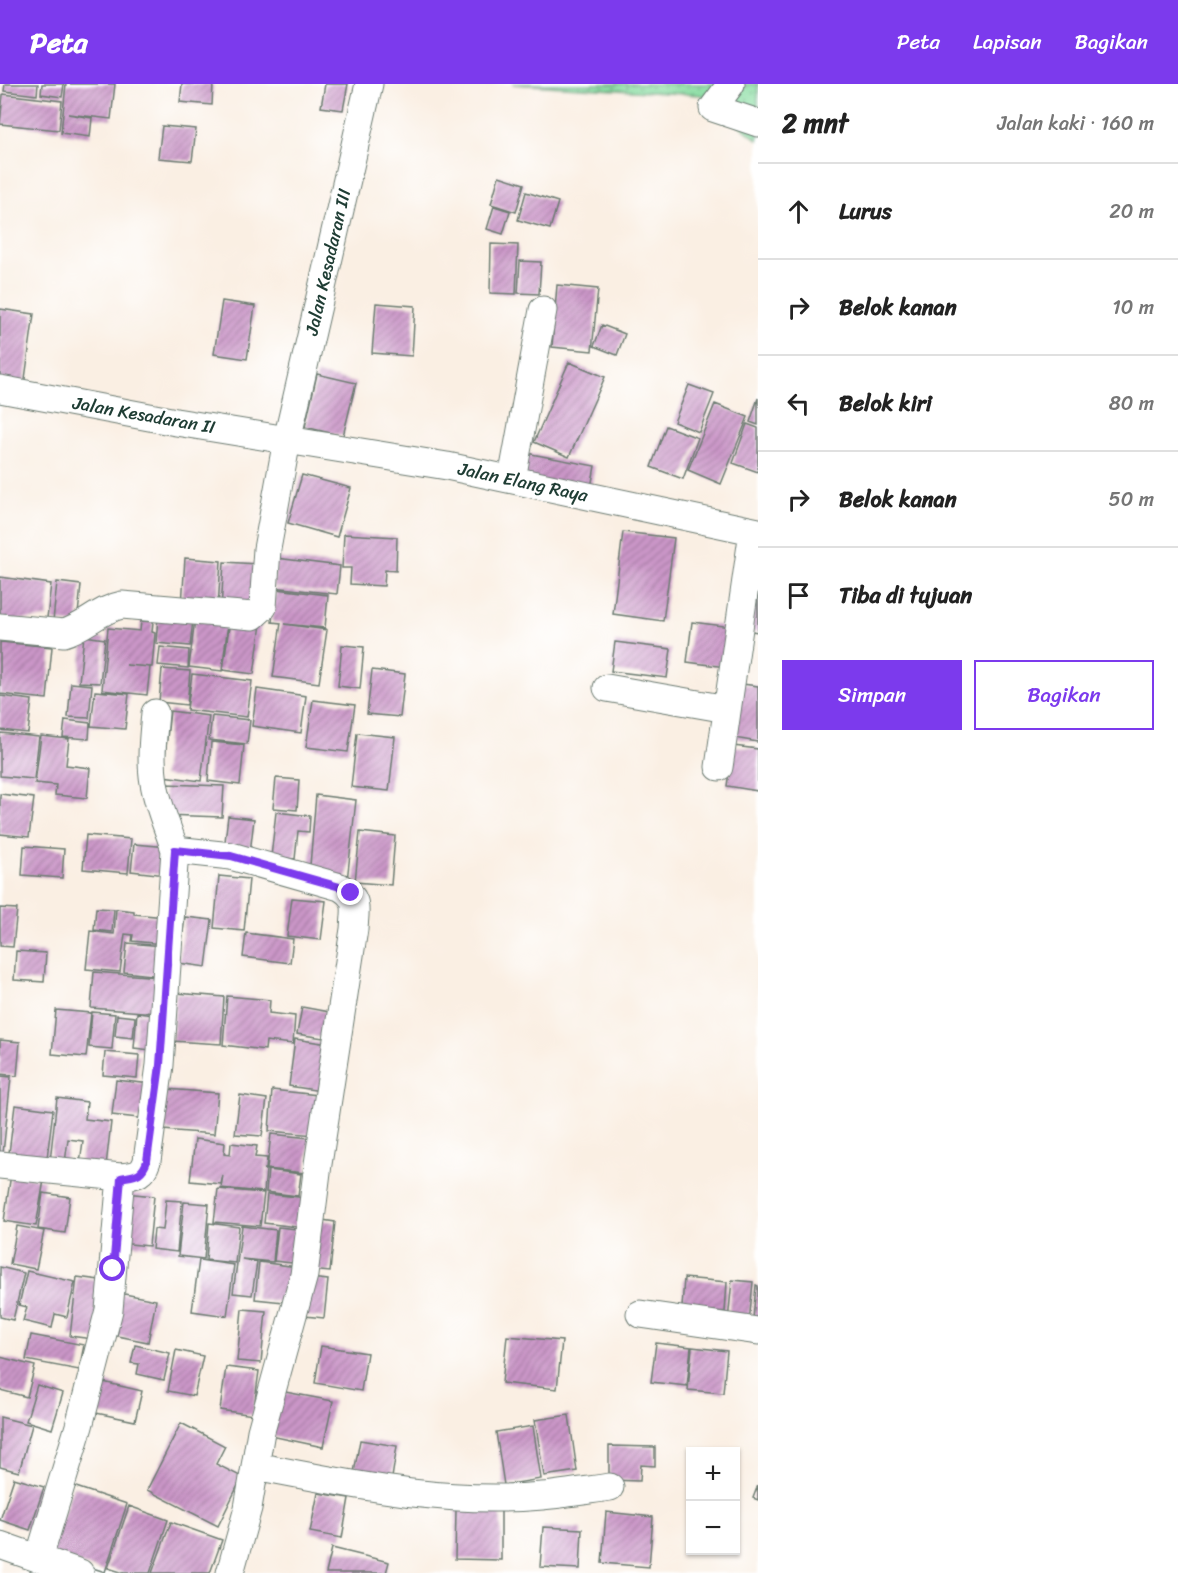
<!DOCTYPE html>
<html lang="id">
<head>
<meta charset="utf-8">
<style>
	body { margin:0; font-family:Sriracha,sans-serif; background:#f6f6f6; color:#222 }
	.controls { position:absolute; right:18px; bottom:18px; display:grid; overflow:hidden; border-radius:0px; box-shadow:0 2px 4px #0004 }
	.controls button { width:54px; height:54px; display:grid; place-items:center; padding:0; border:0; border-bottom:2px solid #e0e0e0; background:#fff; color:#222; font:30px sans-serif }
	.stop { position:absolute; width:18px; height:18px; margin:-14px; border:4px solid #7c3aed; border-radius:50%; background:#fff }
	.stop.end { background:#7c3aed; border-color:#fff; box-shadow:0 2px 6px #0008 }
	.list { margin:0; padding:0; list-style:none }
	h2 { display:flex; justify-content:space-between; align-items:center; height:78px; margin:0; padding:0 24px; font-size:26px }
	h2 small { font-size:20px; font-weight:400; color:#767676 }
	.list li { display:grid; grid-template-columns:39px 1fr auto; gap:18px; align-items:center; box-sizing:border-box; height:96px; padding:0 24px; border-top:2px solid #e0e0e0 }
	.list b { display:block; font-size:22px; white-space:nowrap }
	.list em { font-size:20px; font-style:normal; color:#767676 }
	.actions { display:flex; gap:12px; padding:18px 24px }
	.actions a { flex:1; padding:14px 0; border:2px solid #7c3aed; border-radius:0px; text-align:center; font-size:21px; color:#7c3aed }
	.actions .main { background:#7c3aed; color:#fff }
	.icon { flex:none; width:33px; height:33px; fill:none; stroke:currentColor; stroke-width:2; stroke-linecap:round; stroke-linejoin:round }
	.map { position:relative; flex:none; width:758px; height:1489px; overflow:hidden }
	header { display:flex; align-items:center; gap:36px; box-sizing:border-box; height:84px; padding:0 30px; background:#7c3aed; color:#fff }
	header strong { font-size:28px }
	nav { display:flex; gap:33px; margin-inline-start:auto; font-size:21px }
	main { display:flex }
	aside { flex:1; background:#fff }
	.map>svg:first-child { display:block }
</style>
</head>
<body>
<header>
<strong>Peta</strong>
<nav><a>Peta</a><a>Lapisan</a><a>Bagikan</a></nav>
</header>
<main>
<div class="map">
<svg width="758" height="1489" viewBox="0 0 758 1489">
	<defs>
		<pattern id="grass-dots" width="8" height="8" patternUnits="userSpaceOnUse" patternTransform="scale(1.5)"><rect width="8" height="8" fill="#84db9e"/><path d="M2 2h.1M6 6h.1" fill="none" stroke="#6bb382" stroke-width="1.8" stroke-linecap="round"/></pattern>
		<pattern id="building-hatch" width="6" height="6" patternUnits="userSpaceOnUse" patternTransform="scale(1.5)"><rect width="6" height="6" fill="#cb96c8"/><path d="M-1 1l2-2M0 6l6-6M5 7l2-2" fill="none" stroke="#a47ca3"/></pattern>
	</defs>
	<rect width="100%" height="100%" fill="#fff"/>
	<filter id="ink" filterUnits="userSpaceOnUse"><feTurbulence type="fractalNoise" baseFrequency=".0167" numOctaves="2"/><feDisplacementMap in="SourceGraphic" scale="12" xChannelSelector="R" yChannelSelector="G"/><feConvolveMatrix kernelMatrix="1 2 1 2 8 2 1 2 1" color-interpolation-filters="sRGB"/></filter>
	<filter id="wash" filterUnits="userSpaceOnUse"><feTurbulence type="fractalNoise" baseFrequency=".008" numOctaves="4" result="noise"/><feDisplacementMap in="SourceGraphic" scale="24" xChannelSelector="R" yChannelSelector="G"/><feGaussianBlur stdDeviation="1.35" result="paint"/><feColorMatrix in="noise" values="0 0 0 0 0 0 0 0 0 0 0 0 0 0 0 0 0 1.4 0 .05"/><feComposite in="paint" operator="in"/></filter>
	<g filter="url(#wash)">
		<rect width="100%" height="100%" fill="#faefe3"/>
		<!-- grass -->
		<path fill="url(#grass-dots)" stroke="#528c69" stroke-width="1.5" d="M512,0H758V56L701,11Z"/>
		<g id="blocks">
			<!-- building -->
			<path fill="url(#building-hatch)" d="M5,0H38L37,11L4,7Z
				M42,0H64L62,13L41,10Z
				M66,0H115L111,35L68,30L92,34L90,53L61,49Z
				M182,0H213L212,21L180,18Z
				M325,0H348L343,26L321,23Z
				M3,10L62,17L59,46L0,40Z
				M162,42L196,45L192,77L158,74Z
				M499,92L524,100L516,128L491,120Z
				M526,108L558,118L550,145L518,136Z
				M494,122L510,127L503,150L487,145Z
				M491,160L518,161L516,210L490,209Z
				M520,177L541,178L539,210L518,209Z
				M557,201L598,205L592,267L552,263Z
				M222,217L255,222L247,275L214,270Z
				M376,219L415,222L412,272L372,269Z
				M0,225L34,230L24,302L0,299Z
				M602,241L625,250L617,271L594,262Z
				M569,278L605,293L569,373L534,358Z
				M317,290L356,299L343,352L305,343Z
				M689,301L714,310L699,348L674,338Z
				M758,314V341L750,338Z
				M715,320L748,333L721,400L688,386Z
				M747,340L758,344V388L733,379Z
				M666,342L698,354L683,395L651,383Z
				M526,369L595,382L590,409L521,397Z
				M302,391L351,404L337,453L288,439Z
				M623,448L674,454L663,537L613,530Z
				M344,450L397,453L396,487L385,486L384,502L350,500L351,484H342Z
				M758,466V548L744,546Z
				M185,474L221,477L218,524L182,521Z
				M276,474L340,482L337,510L273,503Z
				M224,478L257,480L254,527L221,525Z
				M0,493L51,500L47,534L0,537Z
				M57,498L81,501L77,540L53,537Z
				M276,505L328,511L325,544L284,540L327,546L319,599L273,593L281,539L272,538Z
				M158,533L193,536L190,562L156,559Z
				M195,535L228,539L222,587L189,583Z
				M230,536L261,540L254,590L223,586Z
				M141,537L153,538L152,548L155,549L152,583L126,581L150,583L147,611L102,606L108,544L140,547Z
				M692,538L731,543L726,583L687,578Z
				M84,552L105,555L100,599L79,598Z
				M0,558L52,563L47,615L0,610Z
				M615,558L671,565L667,594L611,587Z
				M342,561L364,563L360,605L338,602Z
				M160,563L189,566L188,584L158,581Z
				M162,585L190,587L187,621L159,618Z
				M372,586L405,590L400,633L367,630Z
				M192,590L252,597L247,633L187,626Z
				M71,599L92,601L89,634L68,633Z
				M742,600L758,602V658L734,654Z
				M257,605L306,612L301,649L252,642Z
				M95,607L129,610L125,645L91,642Z
				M0,612L32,616L28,649L0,646Z
				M313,616L355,621L348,668L306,663Z
				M170,627L209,632L201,697L163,692Z
				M212,632L250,636L247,660L209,656Z
				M65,636L90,639L89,655L63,653Z
				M0,649L39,653L34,695L0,692Z
				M357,649L395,653L389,707L351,703Z
				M41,652L69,655L66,681L90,684L87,714L55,711L56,701L35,699Z
				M211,658L244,661L240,701L208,697Z
				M733,662L758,665V707L727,702Z
				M276,694L299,696L297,726L273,724Z
				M165,700L224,702L222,733L164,731Z
				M0,710L34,714L29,753L0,750Z
				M316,711L356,716L347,797L309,793Z
				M276,728L310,732L309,748L298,747L295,775L271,773Z
				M228,732L254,735L250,769L224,766Z
				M360,748L395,752L391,801L355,798Z
				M86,751L131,755L128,789L83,785Z
				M134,760L169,763L166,791L131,787Z
				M24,762L64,765L62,794L22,791Z
				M219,792L249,795L244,847L214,844Z
				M292,814L326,817L321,856L287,852Z
				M0,824L17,825L13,863L0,862Z
				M96,824L114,825L112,848L94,846Z
				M116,825L134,827V830L165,833L163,860L132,857L133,851L125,850L120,888L86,885L90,847L114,850Z
				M185,833L212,836L206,883L179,879Z
				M246,849L293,855L290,879L243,873Z
				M127,859L164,862L161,892L124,888Z
				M16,867L46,869L44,898L14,896Z
				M94,888L159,893L156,929L91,924Z
				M176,909L224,913L221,960L172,957Z
				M227,912L270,916L269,929L295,932L293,960L266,957L265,966L223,961Z
				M302,923L335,929L330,955L297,950Z
				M56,926L91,929L86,973L52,970Z
				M92,928L115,930L112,965L89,963Z
				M137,929L163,932L159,967L134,964Z
				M117,931L135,933L133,954L115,952Z
				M295,955L328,960L321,1007L289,1002Z
				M0,956L20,958L17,992L0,990Z
				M105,968L139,971L137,994L103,991Z
				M0,992L11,993L2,1079H0Z
				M116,996L151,1000L147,1035L112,1031Z
				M166,1005L218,1009L214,1050L163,1046Z
				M272,1006L318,1011L315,1051L269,1047Z
				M240,1011L267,1015L262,1052L235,1050Z
				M57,1014L87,1018L85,1035L111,1038L106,1082L80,1079L83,1057L68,1055L65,1079L50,1077Z
				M15,1021L53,1026L46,1082L8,1077Z
				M271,1050L310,1054L306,1089L267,1085Z
				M195,1055L225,1059L224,1070L230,1071L231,1059L257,1062L255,1073L267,1074L266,1085H264L266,1086L264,1108L221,1104L223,1091L221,1100L190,1097Z
				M268,1086L301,1090L298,1112L266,1108Z
				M11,1090L44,1096L36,1142L4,1137Z
				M218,1105L264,1109L260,1142L214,1138Z
				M43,1109L70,1113L65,1149L38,1145Z
				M125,1109L154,1112L149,1162L120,1159Z
				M267,1110L308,1114L305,1144L264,1139Z
				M166,1116L182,1117L177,1168L152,1165L154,1145L163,1146Z
				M184,1118L209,1120L204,1175L178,1172Z
				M316,1135L335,1138L330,1188L311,1186Z
				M209,1139L239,1143L235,1179L206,1176Z
				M17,1142L44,1147L36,1185L10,1180Z
				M242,1142L276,1146L273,1178L242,1175L257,1178L252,1211L233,1209Z
				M278,1143L305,1146L301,1180L274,1177Z
				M199,1176L234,1181L227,1232L192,1227Z
				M259,1178L297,1183L293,1219L255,1215Z
				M0,1183L24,1189L13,1236L0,1233Z
				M27,1187L75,1198L67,1233L55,1230L52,1244L23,1237L27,1223L19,1221Z
				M77,1193L107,1197L100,1256L70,1252Z
				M309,1194L328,1196L324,1234L305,1232Z
				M684,1194L727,1198L725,1228L682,1224Z
				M732,1196L753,1198L749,1239L728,1237Z
				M756,1201L758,1202V1236L753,1235Z
				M114,1208L156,1216L148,1258L117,1252L119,1241Z
				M242,1225L266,1227L261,1279L237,1277Z
				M31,1251L84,1261L79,1286L26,1276Z
				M507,1252L562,1257L557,1305L502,1299Z
				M656,1259L691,1263L687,1302L651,1298Z
				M135,1261L170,1269L164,1296L137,1290L139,1280L131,1279Z
				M321,1262L367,1269L361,1307L315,1299Z
				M692,1263L727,1267L723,1309L688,1306Z
				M176,1266L203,1272L194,1312L168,1307Z
				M0,1273L35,1282L27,1313L0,1306Z
				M226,1283L259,1287L253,1331L220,1326Z
				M103,1298L142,1307L135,1337L96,1329Z
				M37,1301L63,1309L52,1345L26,1337Z
				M280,1307L333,1317L323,1363L271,1352Z
				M569,1331L577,1387L544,1392L535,1336Z
				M0,1333L32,1341L19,1388L0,1383Z
				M181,1339L225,1362L216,1380L242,1393L218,1442L147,1406Z
				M533,1342L541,1395L504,1401L496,1348Z
				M360,1356L397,1362L391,1400L353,1394Z
				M609,1362L655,1363V1382L641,1381L640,1397L609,1396Z
				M14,1394L44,1403L30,1446L0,1436Z
				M758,1401V1416L753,1414Z
				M73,1402L127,1420L105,1488L50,1470Z
				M318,1409L349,1414L342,1454L310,1448Z
				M129,1422L168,1436L150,1489H124L108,1484Z
				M456,1426H501V1476L455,1475Z
				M606,1428L653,1433L649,1483L602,1479Z
				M171,1438L222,1456L210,1489H152Z
				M543,1443L582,1445L580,1485L540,1483Z
				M332,1464L389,1478L386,1489H326Z"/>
		</g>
	</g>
	<g filter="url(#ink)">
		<use href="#blocks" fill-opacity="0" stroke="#6c7b71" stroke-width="1.5"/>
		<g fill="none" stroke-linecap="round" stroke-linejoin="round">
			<defs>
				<path id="minor" d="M731,0L713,24L758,39
					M0,305L176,338L447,382L758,448
					M512,395L543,226
					M0,543L64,549C85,543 100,525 122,521L253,532L263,523L267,465L287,356L369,0
					M607,604L727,625
					M155,629C153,652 150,676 154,699C158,723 168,744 175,766
					M719,683L753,447
					M0,1081L121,1093C135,1091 142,1092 147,1077L160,981L175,766L231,772L340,803C360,815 355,825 354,845L318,1080L304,1191L261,1347L248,1424L230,1489
					M640,1230L758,1247
					M255,1382C349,1400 445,1421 542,1412C565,1410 588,1406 610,1403
					M0,1461L80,1489
					M39,1474L79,1342L109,1226L121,1093"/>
			</defs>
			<!-- minor casing -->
			<use href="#minor" stroke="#6c7b71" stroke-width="29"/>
			<!-- minor -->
			<use href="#minor" stroke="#fff" stroke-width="27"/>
		</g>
	</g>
	<g fill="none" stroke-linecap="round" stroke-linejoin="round" filter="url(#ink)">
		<!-- route -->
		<path stroke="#7c3aed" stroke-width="8" d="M113,1185L121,1094C135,1091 142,1092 147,1077L160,981L175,766L231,772L340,803L351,809"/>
	</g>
	<g text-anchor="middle" stroke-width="5" stroke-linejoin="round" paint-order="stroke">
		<!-- street labels -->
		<g font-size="18" fill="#1f3d34" stroke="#fff">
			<text transform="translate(328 178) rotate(-77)" y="6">Jalan Kesadaran III</text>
			<text transform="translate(144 331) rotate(10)" y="6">Jalan Kesadaran II</text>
			<text transform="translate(523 398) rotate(12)" y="6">Jalan Elang Raya</text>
		</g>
	</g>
</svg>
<div class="controls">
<button>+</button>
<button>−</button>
</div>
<div class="stop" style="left:113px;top:1185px"></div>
<div class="stop end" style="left:351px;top:809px"></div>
</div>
<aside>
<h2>2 mnt<small>Jalan kaki · 160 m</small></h2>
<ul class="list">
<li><svg class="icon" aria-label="ahead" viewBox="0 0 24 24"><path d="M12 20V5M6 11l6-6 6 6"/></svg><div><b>Lurus</b></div><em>20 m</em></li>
<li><svg class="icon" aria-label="right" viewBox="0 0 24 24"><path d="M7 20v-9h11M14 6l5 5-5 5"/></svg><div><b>Belok kanan</b></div><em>10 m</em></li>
<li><svg class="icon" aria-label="left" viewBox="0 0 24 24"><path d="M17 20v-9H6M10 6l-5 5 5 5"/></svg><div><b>Belok kiri</b></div><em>80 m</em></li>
<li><svg class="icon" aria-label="right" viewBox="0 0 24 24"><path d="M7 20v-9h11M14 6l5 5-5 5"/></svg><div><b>Belok kanan</b></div><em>50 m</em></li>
<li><svg class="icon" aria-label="arrive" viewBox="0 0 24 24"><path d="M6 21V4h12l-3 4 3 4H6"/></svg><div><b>Tiba di tujuan</b></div></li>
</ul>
<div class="actions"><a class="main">Simpan</a><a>Bagikan</a></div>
</aside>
</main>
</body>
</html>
